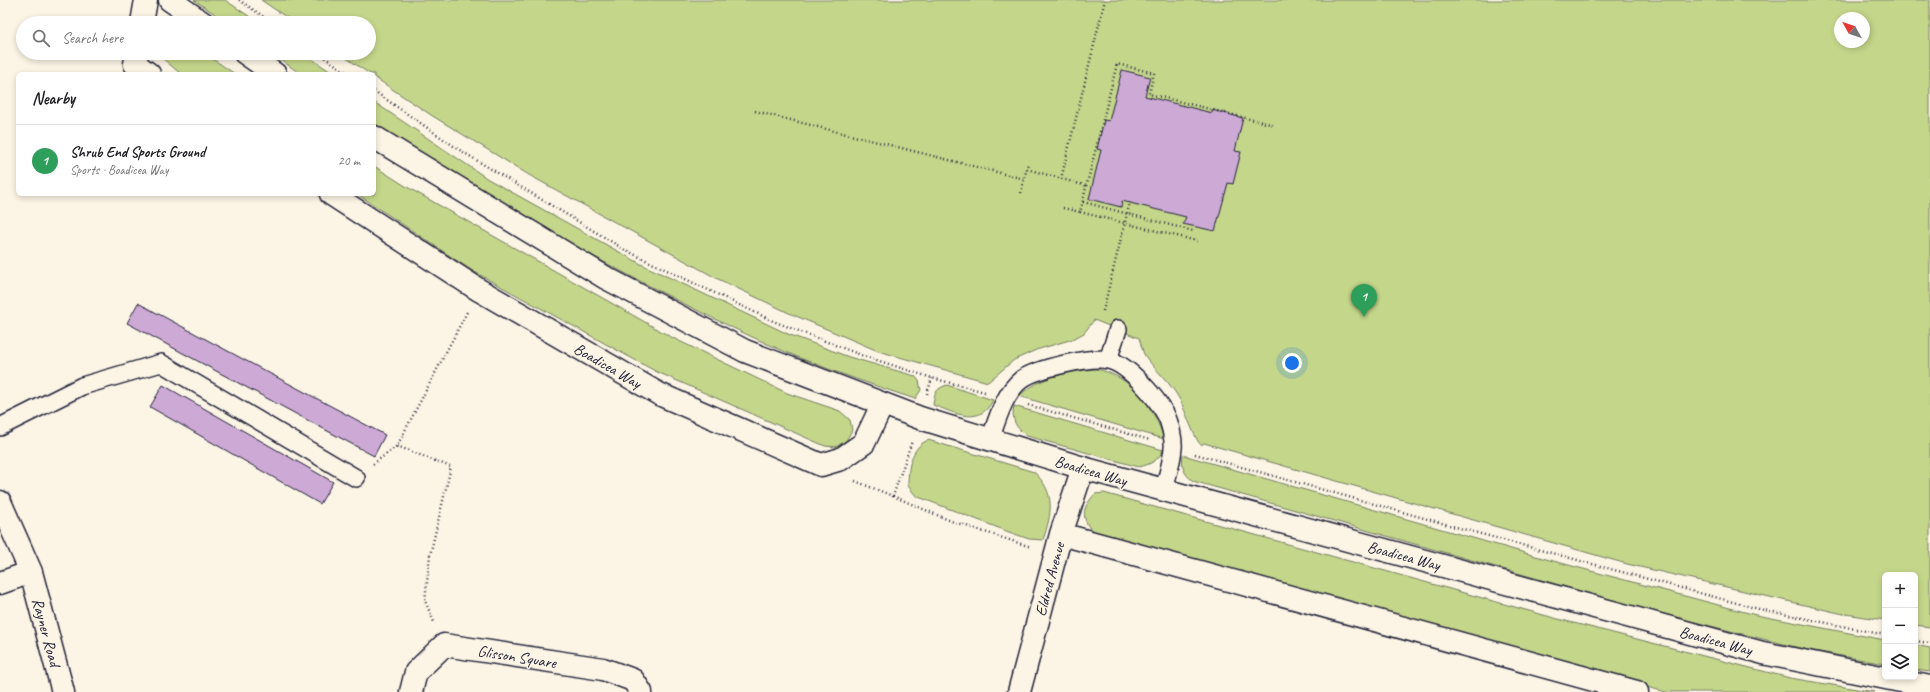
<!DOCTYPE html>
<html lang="en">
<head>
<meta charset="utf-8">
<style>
	body { margin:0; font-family:Caveat,sans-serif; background:#f6f6f6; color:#202124 }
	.controls { position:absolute; right:12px; bottom:12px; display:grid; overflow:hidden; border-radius:6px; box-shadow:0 2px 6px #0003 }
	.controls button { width:36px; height:36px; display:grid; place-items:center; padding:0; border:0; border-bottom:1px solid #e0e0e0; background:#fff; color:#202124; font:20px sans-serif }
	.compass { position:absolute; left:1834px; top:12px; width:36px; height:36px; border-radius:50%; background:#fff; box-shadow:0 2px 6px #0003; rotate:310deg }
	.you { position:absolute; left:1292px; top:363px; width:14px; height:14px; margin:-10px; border:3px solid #fff; border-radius:50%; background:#1a73e8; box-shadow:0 0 0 6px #1a73e833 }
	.badge { display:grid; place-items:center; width:26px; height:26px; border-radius:50%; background:#d1495b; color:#fff; font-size:13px; font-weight:700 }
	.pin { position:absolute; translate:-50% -33px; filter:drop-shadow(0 1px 2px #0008) }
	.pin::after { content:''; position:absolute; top:21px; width:14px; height:12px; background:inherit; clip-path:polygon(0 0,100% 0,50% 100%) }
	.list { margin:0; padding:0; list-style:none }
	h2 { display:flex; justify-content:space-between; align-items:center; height:52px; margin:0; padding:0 16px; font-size:17px }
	h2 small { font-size:13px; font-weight:400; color:#757577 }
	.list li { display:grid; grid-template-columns:26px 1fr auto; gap:12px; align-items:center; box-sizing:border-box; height:72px; padding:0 16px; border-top:1px solid #e0e0e0 }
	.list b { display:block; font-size:15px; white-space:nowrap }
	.list p { margin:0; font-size:13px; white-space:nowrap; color:#757577 }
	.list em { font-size:13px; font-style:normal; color:#757577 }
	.icon { flex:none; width:22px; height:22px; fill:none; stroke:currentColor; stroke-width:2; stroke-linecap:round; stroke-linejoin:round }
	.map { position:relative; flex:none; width:1930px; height:692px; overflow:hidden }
	.search { position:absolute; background:#fff; box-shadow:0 2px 6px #0003; left:16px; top:16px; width:360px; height:44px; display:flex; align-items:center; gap:10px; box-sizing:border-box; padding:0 14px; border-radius:22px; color:#757577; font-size:15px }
	.panel { position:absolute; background:#fff; box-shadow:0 2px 6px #0003; left:16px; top:72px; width:360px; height:124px; border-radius:6px }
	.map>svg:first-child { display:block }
</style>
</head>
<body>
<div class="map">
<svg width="1930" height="692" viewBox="0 0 1930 692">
	<rect width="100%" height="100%" fill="#fcf5e5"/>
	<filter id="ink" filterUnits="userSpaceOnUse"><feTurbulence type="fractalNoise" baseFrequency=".025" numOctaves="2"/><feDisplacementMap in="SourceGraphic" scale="8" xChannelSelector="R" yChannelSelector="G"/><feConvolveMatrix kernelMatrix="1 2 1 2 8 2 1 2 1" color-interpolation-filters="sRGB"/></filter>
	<g filter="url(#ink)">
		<!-- green -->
		<path fill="#c4d68a" stroke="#737c62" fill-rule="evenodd" d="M194,0H225L259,23H228Z
			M261,0H1930V627L1915,625V575H1885V620L1839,613L1627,564L1204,443L1201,445C1195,440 1185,410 1180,400C1171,383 1156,371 1145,356C1142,351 1141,343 1139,338L1094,320L1084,333L1073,339L1036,350L1014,360L988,382L878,351L789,313L718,279L529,175L431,115L374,77V74H370L339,53H369V23H295ZM1840,18H1864V42H1840Z
			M156,53H204L235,74H181Z
			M271,53H303L334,74H301Z
			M374,102L488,179L641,264L788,334L849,357L915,376L919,381L921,390L915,399C876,386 837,373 800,358C754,339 710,317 667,295C566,244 468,186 374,123Z
			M374,166L407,187L673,338L787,393L840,411L850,420L852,430L846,441L836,447L825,446L655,371L471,270L357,194H374Z
			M1096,369C1131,376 1154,406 1164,439L1019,396C1041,376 1068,372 1096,369Z
			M947,385L993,400C980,427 955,413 933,405C935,393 935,389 947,385Z
			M1014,406L1163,450C1158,461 1151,464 1139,467L1027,436C1016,428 1011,420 1014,406Z
			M928,440L1034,472C1056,493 1052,513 1043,540L1029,539L1009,532L916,496L908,486C908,469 910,448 928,440Z
			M1183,455L1546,559L1756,615L1885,640V664L1804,649L1665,615L1193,481C1184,474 1181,467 1183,455Z
			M1104,493L1558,619L1790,678L1875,692H1666L1536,659L1094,534C1081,518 1081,509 1095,494Z
			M1915,645L1930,648V672L1915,670Z"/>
		<!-- building -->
		<path fill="#ccaad5" stroke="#22223b" d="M1122,70L1150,77L1145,96L1212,113V110L1243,118L1235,151L1241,152L1233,184L1228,183L1215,231L1183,224L1186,217L1122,201L1121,207L1089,199L1101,150L1097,149L1104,120L1109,121Z
			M138,303L385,435L374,456L127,323Z
			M163,385L333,482L320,504L150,407Z"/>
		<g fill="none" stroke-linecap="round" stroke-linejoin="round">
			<defs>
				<path id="service" d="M1108,360L1118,329
					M0,427L82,386L161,363L356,478
					M990,440C997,420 1004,393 1022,379C1036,369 1090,356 1108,360C1128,364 1156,397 1166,415C1170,423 1174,440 1173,448C1172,462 1167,476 1164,490"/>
				<path id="minor" d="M142,23L146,0
					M137,53L135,64L149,74
					M331,194L479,290L659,394L821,465L841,459L864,443L882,405
					M0,502L31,572L63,692
					M1061,534L1637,692
					M0,583L31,572
					M411,692L416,672L444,645L603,669L633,680L641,692
					M1019,692L1061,534L1083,468"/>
				<path id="tertiary" d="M170,0L203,23
					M245,53L275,74
					M374,137L606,278L745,351L920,418L1083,468L1763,653L1930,687"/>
			</defs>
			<!-- service casing -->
			<use href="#service" stroke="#22223b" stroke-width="20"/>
			<!-- minor casing -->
			<use href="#minor" stroke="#22223b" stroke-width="25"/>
			<!-- tertiary casing -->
			<use href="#tertiary" stroke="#22223b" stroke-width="25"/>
			<!-- path -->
			<path stroke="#22223b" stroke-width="2.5" stroke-dasharray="1 3" stroke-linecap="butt" d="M239,0L273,23
				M318,53L349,74
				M374,91L458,149L627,251L773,321L861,355L932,378L985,392
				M755,111L1024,179
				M1027,169L1087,186
				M1061,179L1105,0
				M1021,193L1028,163
				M1083,202L1193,231
				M1063,208L1080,212L1117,64L1154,73L1149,94L1274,125
				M1080,212L1197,241
				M1103,311L1130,202
				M927,394L932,378
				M1028,405L1150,440
				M397,446L451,467L430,555L425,601L434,622
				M1195,454L1481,534L1759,609L1885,635
				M373,464L397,446L467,312
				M855,481L893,496L912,441
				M893,496L951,521L1031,547
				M1915,641L1930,643"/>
			<!-- service -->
			<use href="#service" stroke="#fcf5e5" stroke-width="17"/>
			<!-- minor -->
			<use href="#minor" stroke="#fcf5e5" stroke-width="22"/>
			<!-- tertiary -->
			<use href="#tertiary" stroke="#fcf5e5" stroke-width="22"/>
		</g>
	</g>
	<g text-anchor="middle" stroke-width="3" stroke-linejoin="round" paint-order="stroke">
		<!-- street labels -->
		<g font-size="16" fill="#22223b" stroke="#fcf5e5">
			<text transform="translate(608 365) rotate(30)" y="6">Boadicea Way</text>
			<text transform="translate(1091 470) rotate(16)" y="6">Boadicea Way</text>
			<text transform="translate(1404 555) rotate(15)" y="6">Boadicea Way</text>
			<text transform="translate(1049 579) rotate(-75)" y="6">Eldred Avenue</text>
			<text transform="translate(47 632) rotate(75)" y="6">Rayner Road</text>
			<text transform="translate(1716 640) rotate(15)" y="6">Boadicea Way</text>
			<text transform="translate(517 656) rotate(9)" y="6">Glisson Square</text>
		</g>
	</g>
</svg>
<div class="controls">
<button>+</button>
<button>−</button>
<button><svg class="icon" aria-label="layers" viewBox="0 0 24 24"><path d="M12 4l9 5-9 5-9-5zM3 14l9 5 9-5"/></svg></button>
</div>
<svg class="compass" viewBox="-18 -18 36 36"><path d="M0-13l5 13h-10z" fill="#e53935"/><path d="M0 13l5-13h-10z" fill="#757577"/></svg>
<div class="you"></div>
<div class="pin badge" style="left:1364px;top:317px;background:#2e9e5b">1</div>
<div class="search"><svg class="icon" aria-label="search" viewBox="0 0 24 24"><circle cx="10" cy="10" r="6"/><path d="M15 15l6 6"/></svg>Search here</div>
<section class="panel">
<h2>Nearby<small></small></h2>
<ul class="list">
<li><span class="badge" style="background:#2e9e5b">1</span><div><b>Shrub End Sports Ground</b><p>Sports · Boadicea Way</p></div><em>20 m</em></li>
</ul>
</section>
</div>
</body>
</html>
